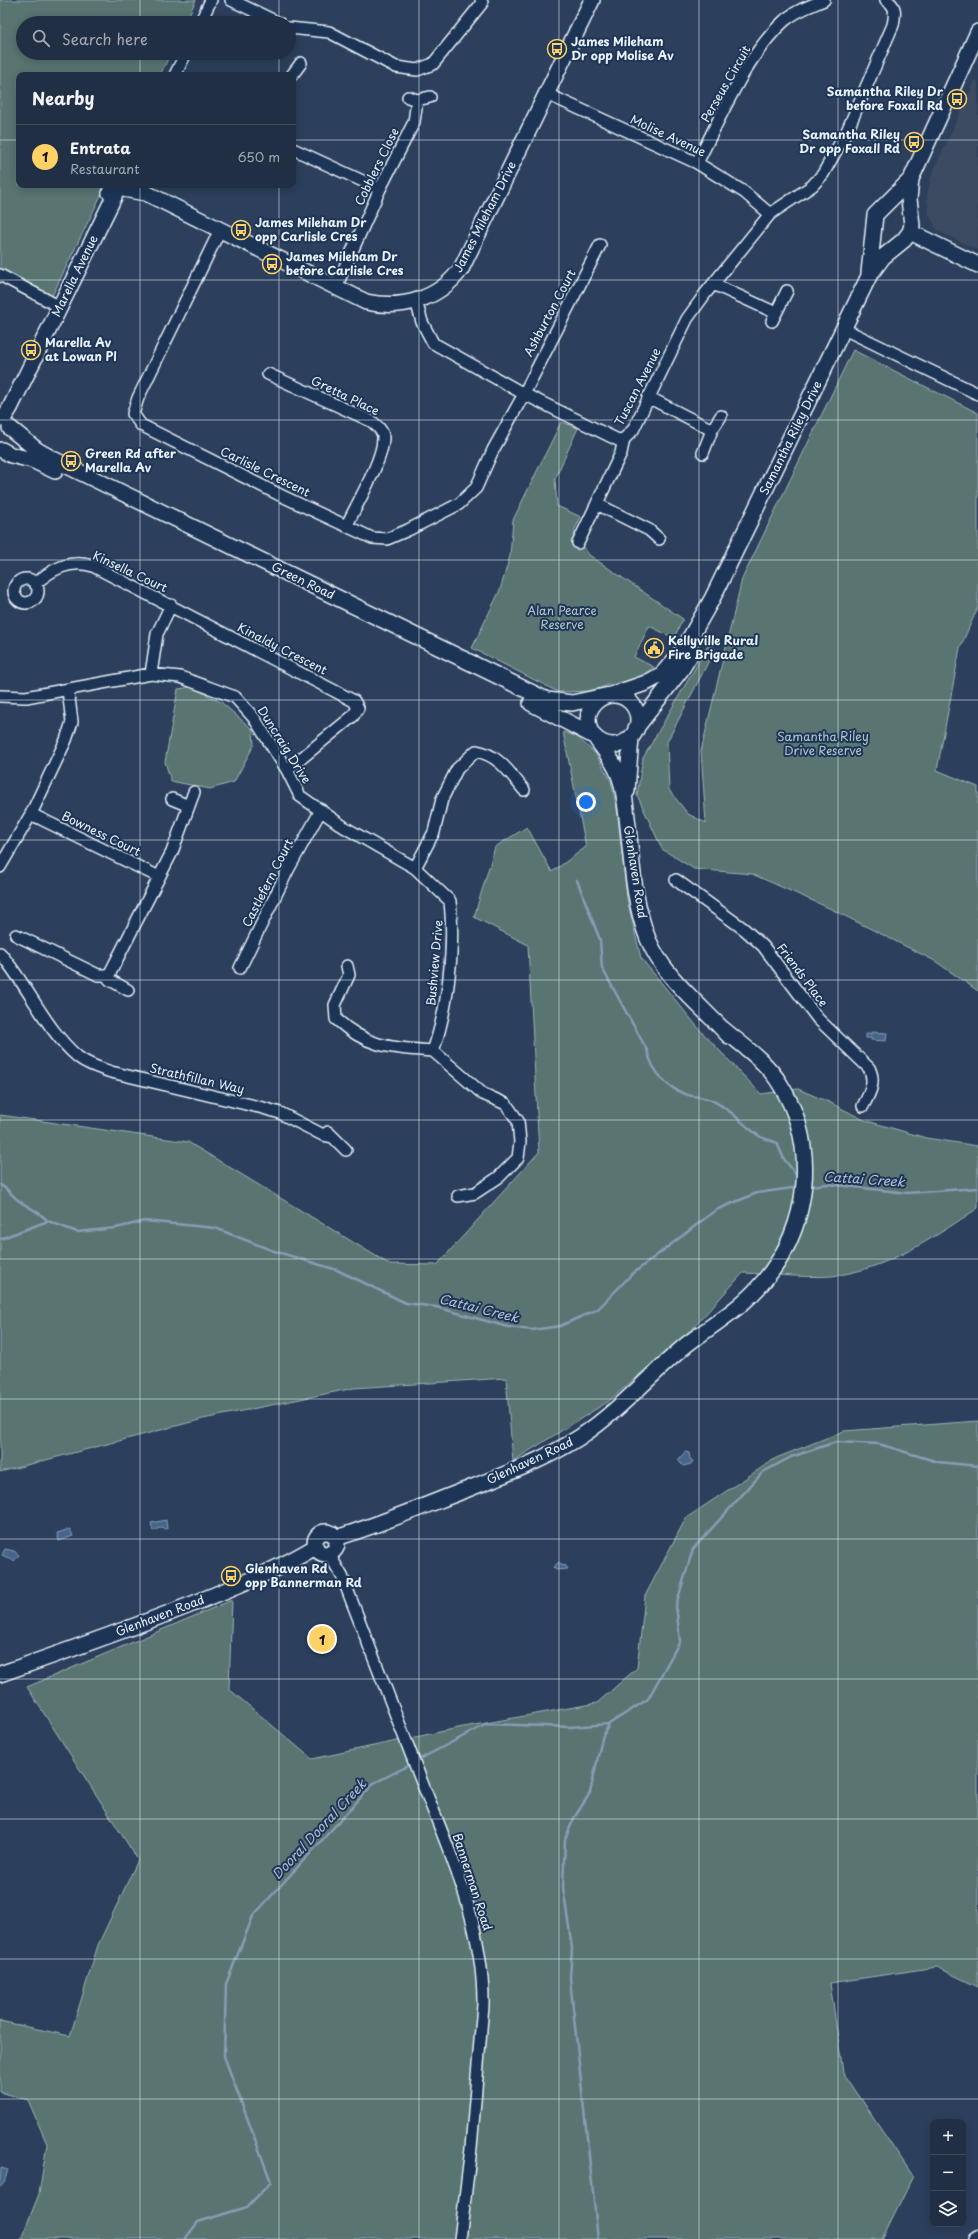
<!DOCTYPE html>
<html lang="en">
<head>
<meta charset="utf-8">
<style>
	body { margin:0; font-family:"Playpen Sans",sans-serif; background:#2d3b50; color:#f1f3f6 }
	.controls { position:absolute; right:12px; bottom:12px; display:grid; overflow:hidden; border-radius:8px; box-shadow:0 2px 10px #0003 }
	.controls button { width:36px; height:36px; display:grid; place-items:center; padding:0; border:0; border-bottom:1px solid #3e4a5e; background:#212f45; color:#f1f3f6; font:20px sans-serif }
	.you { position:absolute; left:586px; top:802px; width:14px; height:14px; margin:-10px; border:3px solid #fff; border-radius:50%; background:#1a73e8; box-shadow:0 0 0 6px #1a73e833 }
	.badge { display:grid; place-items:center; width:26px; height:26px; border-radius:50%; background:#ffd166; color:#111; font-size:13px; font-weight:700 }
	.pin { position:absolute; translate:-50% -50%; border:2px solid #fff; box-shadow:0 1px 4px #0006 }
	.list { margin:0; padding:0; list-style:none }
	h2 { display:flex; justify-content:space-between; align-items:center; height:52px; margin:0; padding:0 16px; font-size:17px }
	h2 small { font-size:13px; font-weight:400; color:#a2a9b3 }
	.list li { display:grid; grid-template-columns:26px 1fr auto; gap:12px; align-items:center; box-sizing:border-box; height:64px; padding:0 16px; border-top:1px solid #3e4a5e }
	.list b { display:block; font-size:15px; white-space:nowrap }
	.list p { margin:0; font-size:13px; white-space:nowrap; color:#a2a9b3 }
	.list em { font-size:13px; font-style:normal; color:#a2a9b3 }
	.icon { flex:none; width:22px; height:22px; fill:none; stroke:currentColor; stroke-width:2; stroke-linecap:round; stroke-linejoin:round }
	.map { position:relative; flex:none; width:978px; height:2239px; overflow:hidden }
	.search { position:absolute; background:#212f45; box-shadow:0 2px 10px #0003; left:16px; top:16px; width:280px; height:44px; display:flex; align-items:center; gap:10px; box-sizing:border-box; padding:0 14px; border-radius:22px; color:#a2a9b3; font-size:15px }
	.panel { position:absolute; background:#212f45; box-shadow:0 2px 10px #0003; left:16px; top:72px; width:280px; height:116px; border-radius:8px }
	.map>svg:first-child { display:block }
</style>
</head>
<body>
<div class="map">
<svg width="978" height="2239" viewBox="0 0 978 2239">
	<rect width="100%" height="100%" fill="#2c3f5c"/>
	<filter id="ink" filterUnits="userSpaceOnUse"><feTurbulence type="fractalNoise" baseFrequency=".025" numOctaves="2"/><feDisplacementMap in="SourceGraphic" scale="8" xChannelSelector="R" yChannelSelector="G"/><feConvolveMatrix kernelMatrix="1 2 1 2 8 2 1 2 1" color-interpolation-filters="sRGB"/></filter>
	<g filter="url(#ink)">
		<!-- built -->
		<path fill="#3e4b62" d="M975,80L978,82V250L938,231L929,215L927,197L931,177Z"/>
		<!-- green -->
		<path fill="#587471" stroke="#a0b2b4" d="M0,0H196L185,23H23V53H171L160,75H19V185H106L52,296L0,270Z
			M853,350L978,413V607L960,648L937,770L978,787V991L935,961L829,908L752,874L694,869L662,849L637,795L643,758L709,644L715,649L667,742L669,790L688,814L706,823L701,751L742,579Z
			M561,422L578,428L555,479L557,506L581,517L574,531L589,555L683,619L674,638L649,626L634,657L654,667L629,685H607L594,691L558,692L472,648L500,590L510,556L513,520Z
			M191,687L221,702L253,730L254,745L234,782L210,789L171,781L165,762L178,689Z
			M563,732L576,736L595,753L611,781L617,809L627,899L641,958L700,1030L761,1094L798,1089L831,1103L864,1120L926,1138L978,1146V1208C935,1237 886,1270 832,1276C804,1278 771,1274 743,1273L693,1328L609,1401L513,1461L506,1378L354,1388L203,1419L0,1472V1115L188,1142L389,1264L437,1265L539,1152L528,945L474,917L495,847L527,827L552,872L586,847Z
			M978,1421V1987L937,1967L830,1983L843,2072L913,2176L882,2239H21L39,2194L47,2144L28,2100L0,2092V2021L70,2036L98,1945L138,1860L27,1687L232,1600L229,1689L312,1759L458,1728L597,1703L637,1668L645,1596L686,1518L776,1458L844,1431Z"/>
		<!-- water -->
		<path fill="#46658a" stroke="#879db6" d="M871,1032L887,1033L886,1041L871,1040V1038H866V1034H871Z
			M685,1452L689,1453L690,1459L693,1461L691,1464L683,1466L678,1460Z
			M166,1520L167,1529L160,1528L153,1531L151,1523Z
			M70,1529L73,1536L59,1541L57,1533Z
			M5,1549L14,1551L19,1555L14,1561L2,1555Z
			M559,1562L561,1565L566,1566L568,1569L556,1570L553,1567Z
			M1,2168L8,2170L3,2186L0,2185Z"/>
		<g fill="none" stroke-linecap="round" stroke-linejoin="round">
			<!-- stream -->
			<path stroke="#879db6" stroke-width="2.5" d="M577,880L600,940L602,968L647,1050C652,1071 667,1089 688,1095C697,1097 708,1097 715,1102C732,1110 744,1126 759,1136C764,1139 771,1140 777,1143L784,1159L798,1177
				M0,1185C9,1189 12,1196 19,1201C31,1209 37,1210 48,1221
				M808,1186L828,1184L907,1193L978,1188
				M0,1239L48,1221L77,1232L116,1228L145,1221L215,1228L271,1250L337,1270L406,1303L436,1307L508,1327L532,1330L560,1326L598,1309L631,1275L716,1210L757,1193L799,1187
				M416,1761L487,1724L570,1727L609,1724L648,1699L680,1641L676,1605L693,1549L763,1472L791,1457L836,1442L879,1444L938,1462L978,1466
				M185,2239L198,2222L247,2207L271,2182L224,2056L226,1984L253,1916L374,1783L412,1764
				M598,2239L573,2008L570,1978L572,1948L563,1887L565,1839L574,1818L590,1793L602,1738L609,1724"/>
			<defs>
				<path id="street" d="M231,0L279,23
					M200,23L211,0
					M289,28L329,32L396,67L417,70L433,64L482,3L481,0
					M175,75L186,53
					M292,75L301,63
					M547,94L697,163L744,192L770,214
					M408,97L417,100L430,97
					M293,149L380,189
					M697,163C721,117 745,57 784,21C795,11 810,6 824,0
					M220,230L138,398L133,414L141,425L282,496L372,538L387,539L408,530L459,504L476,488L493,450L524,394L600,245
					M0,275L60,307
					M713,284L776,313
					M336,287L380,189L414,122L417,100
					M416,301L422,322L433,343L524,394L618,440L624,439L633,430L687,319L705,294L770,214L812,186L823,174L847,131L893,25C895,14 897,6 886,0
					M772,321L787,291
					M844,329L978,394
					M268,374L371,421C376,425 383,430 383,437C384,459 356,505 347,525
					M648,397L712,430
					M703,453L712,430L721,416
					M597,504L649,530L659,539
					M578,543L621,453L624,439
					M14 591a12 12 0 1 1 24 0a12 12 0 1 1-24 0Z
					M35,584C52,569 70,559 93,566L354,701L358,708L353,716L287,770
					M151,674L157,634L171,605
					M0,696L26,697L151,674L180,677L235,697L254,718L287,770L300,796L344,827L415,868L450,901C455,947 448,1008 433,1051
					M172,799L189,806
					M31,814L159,877
					M0,867L31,814L66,740L72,722L68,690
					M415,868L434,832L442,799L457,769L476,751C499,755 510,773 524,790
					M676,880L744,929L763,946L818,1019L869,1068C876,1082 870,1093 863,1106
					M16,935L98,975H106L110,973L172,852L194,792
					M0,953C28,985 45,1029 78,1057C88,1065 100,1068 111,1072L263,1108L280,1113L323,1135L332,1137
					M347,966L349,975L335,1005L336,1019C368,1048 392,1048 433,1051
					M240,968L288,870L321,810
					M106,975L110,980L128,990
					M433,1051L483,1094L506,1104L518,1121L520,1142L518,1158L499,1177L475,1193L458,1196
					M328,1132L346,1150
					M329,1554L342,1576C369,1645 396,1715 423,1785C451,1855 484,1927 483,2005L471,2148L460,2239
					M975,2239L978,2237"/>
				<path id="secondary" d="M112,185L110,193L114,197
					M123,189L146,193L366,302C402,310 439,299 461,269L592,0
					M910,232L978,265
					M869,273L875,215L911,179L978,32
					M3,419L10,408L114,197
					M10,428L37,450L53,459L547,700L572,703L605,696
					M2,450L11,455L32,460L55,471
					M588 720a25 25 0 1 1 50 0a25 25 0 1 1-50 0Z
					M611,695L646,683L661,675L682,652L712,599L869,276L883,257L904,240L910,232L912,225L909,199L911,179
					M531,703L592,735
					M636,728L681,670L692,652
					M597,740C605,751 614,762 619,775C625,791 626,810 628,826C632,864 634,904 648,939C664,978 702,1006 729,1036
					M627,791L631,737
					M315 1543a11 11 0 1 1 22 0a11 11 0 1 1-22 0Z
					M336,1538C378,1525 419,1508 460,1492C501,1476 543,1461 580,1437C619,1411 650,1375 686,1345C712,1325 742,1308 763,1282C810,1227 819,1146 780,1084C767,1062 743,1046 723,1029
					M0,1674C67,1651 134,1627 200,1601C239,1585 279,1569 315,1547"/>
			</defs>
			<!-- street casing -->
			<use href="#street" stroke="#e8f1f8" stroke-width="14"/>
			<!-- secondary casing -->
			<use href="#secondary" stroke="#e8f1f8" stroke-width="18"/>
			<!-- street -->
			<use href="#street" stroke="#1d3557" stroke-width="11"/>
			<!-- secondary -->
			<use href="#secondary" stroke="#1d3557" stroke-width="15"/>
		</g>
	</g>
	<!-- grid -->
	<path fill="none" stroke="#e8f1f8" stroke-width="1" stroke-opacity="0.55" d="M140,0V23M279,0V23M419,0V2239M559,0V2239M699,0V2239M838,0V2239M140,53V75M279,53V75M0,140H19M293,140H978M140,185V2239M279,185V2239M0,280H978M0,420H978M0,560H978M0,700H978M0,840H978M0,980H978M0,1120H978M0,1259H978M0,1399H978M0,1539H978M0,1679H978M0,1819H978M0,1959H978M0,2099H978"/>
	<!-- icons -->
	<defs>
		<symbol id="bus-ring" viewBox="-11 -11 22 22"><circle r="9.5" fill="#1d3557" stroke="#ffd166" stroke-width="1.5"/><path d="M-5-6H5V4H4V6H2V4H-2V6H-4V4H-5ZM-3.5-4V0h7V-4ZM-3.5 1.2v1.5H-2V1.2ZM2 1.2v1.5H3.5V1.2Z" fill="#ffd166"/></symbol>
		<symbol id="civic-ring" viewBox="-11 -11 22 22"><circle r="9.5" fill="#1d3557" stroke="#ffd166" stroke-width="1.5"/><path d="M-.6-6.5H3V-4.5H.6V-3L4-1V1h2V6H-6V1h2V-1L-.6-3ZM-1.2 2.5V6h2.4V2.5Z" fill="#ffd166"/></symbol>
	</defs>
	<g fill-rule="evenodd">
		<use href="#bus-ring" x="546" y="38" width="22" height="22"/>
		<use href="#bus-ring" x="946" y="88" width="22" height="22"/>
		<use href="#bus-ring" x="903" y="131" width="22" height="22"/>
		<use href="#bus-ring" x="230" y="219" width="22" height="22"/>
		<use href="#bus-ring" x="261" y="253" width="22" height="22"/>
		<use href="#bus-ring" x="20" y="339" width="22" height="22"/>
		<use href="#bus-ring" x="60" y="450" width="22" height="22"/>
		<use href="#civic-ring" x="643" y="637" width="22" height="22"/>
		<use href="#bus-ring" x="220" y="1565" width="22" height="22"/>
	</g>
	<g text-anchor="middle" stroke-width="4" stroke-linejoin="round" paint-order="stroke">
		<!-- poi labels -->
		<g font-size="12" font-weight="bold" fill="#e8f1f8" stroke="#1d3557" text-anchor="start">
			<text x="571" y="46">James Mileham<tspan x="571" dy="14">Dr opp Molise Av</tspan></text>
			<text x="943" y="96" text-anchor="end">Samantha Riley Dr<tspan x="943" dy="14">before Foxall Rd</tspan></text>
			<text x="900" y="139" text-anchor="end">Samantha Riley<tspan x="900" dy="14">Dr opp Foxall Rd</tspan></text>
			<text x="255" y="227">James Mileham Dr<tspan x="255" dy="14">opp Carlisle Cres</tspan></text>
			<text x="286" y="261">James Mileham Dr<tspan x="286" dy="14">before Carlisle Cres</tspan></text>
			<text x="45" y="347">Marella Av<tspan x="45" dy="14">at Lowan Pl</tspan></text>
			<text x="85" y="458">Green Rd after<tspan x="85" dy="14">Marella Av</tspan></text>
			<text x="668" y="645">Kellyville Rural<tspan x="668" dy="14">Fire Brigade</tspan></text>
			<text x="245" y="1573">Glenhaven Rd<tspan x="245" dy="14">opp Bannerman Rd</tspan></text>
		</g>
		<!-- street labels -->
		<g font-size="12" fill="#e8f1f8" stroke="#1d3557">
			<text transform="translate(726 84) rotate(-60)" y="4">Perseus Circuit</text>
			<text transform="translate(668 136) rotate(25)" y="4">Molise Avenue</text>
			<text transform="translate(377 167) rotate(-64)" y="4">Cobblers Close</text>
			<text transform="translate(485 217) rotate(-63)" y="4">James Mileham Drive</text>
			<text transform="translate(75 276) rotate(-64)" y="4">Marella Avenue</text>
			<text transform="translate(550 313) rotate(-62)" y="4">Ashburton Court</text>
			<text transform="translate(638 387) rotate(-63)" y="4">Tuscan Avenue</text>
			<text transform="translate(345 396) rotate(26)" y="4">Gretta Place</text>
			<text transform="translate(791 438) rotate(-64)" y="4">Samantha Riley Drive</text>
			<text transform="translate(265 472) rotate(26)" y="4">Carlisle Crescent</text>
			<text transform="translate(130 572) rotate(25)" y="4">Kinsella Court</text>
			<text transform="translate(303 581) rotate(26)" y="4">Green Road</text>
			<text transform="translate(282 649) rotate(27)" y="4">Kinaldy Crescent</text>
			<text transform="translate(284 745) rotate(58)" y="4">Duncraig Drive</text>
			<text transform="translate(101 834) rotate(26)" y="4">Bowness Court</text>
			<text transform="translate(635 872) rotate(81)" y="4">Glenhaven Road</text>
			<text transform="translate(268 883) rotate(-63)" y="4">Castlefern Court</text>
			<text transform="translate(435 963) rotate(-85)" y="4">Bushview Drive</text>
			<text transform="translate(802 975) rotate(53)" y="4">Friends Place</text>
			<text transform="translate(197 1079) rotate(13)" y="4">Strathfillan Way</text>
			<text transform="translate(530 1461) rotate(-25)" y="4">Glenhaven Road</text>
			<text transform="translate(160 1616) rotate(-21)" y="4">Glenhaven Road</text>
			<text transform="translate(472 1882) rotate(72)" y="4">Bannerman Road</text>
		</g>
		<!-- park labels -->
		<g font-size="12" fill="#b6c5c9" stroke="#1d3557">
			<text x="562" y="615">Alan Pearce<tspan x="562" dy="14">Reserve</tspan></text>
			<text x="823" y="741">Samantha Riley<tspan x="823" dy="14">Drive Reserve</tspan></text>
		</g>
		<!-- water labels -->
		<g font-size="13" font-style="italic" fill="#afc0d2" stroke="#1d3557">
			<text transform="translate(864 1179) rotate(4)" y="5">Cattai Creek</text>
			<text transform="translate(479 1308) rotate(14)" y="5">Cattai Creek</text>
			<text transform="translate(319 1829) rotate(-47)" y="5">Dooral Dooral Creek</text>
		</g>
	</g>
</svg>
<div class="controls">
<button>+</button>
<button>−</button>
<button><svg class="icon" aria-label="layers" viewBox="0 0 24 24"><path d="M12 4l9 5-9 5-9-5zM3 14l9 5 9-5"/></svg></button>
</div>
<div class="you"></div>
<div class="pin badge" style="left:322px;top:1639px">1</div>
<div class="search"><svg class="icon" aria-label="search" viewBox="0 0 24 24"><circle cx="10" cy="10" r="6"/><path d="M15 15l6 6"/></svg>Search here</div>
<section class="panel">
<h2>Nearby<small></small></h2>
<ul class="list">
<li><span class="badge">1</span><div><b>Entrata</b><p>Restaurant</p></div><em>650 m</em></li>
</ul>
</section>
</div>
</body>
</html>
